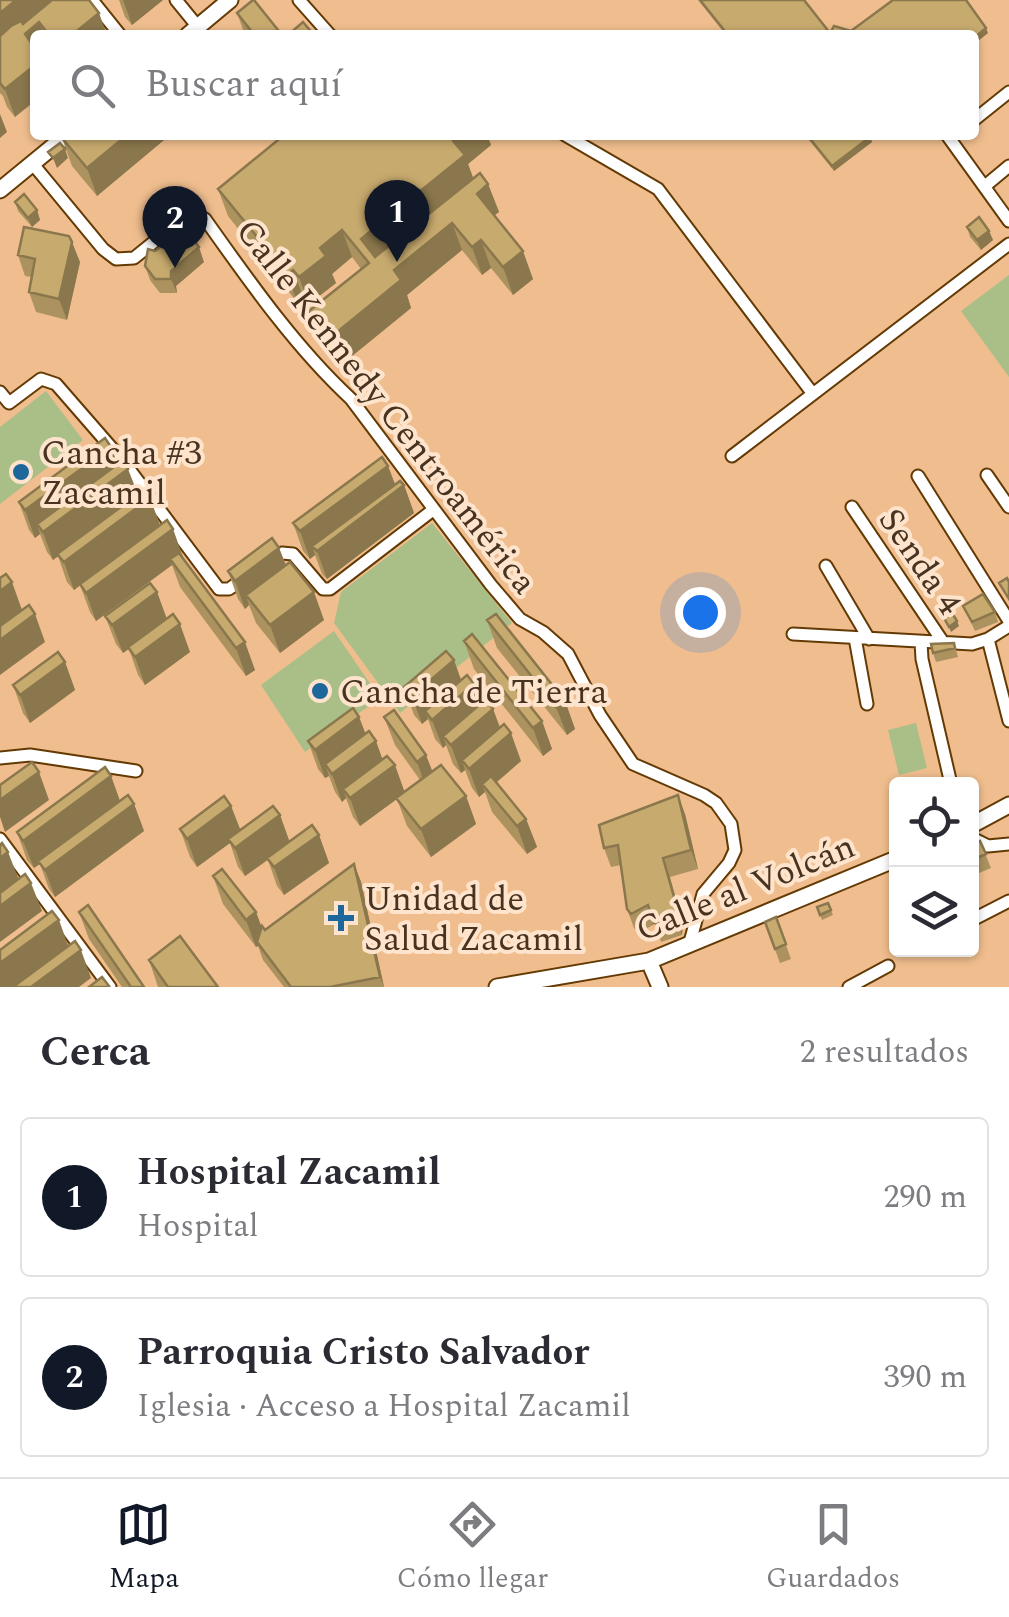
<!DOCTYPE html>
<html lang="es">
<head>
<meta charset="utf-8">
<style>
	body { margin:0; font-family:Spectral,serif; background:#f7f7f7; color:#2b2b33 }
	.controls { position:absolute; right:30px; bottom:30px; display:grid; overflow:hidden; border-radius:10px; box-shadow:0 2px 8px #0004 }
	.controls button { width:90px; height:90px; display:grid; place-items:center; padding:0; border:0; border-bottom:2px solid #e1e1e2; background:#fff; color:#2b2b33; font:50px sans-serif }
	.you { position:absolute; left:700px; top:612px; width:35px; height:35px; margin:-25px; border:8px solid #fff; border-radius:50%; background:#1a73e8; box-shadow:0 0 0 15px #1a73e833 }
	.badge { display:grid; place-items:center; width:65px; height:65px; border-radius:50%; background:#111827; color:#fff; font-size:32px; font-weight:700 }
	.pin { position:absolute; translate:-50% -82px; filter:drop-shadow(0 2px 5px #0008) }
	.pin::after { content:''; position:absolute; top:52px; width:35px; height:30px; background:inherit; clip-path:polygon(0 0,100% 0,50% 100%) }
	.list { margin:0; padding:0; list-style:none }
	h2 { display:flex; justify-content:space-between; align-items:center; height:130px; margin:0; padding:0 40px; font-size:42px }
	h2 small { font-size:32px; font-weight:400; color:#7c7c81 }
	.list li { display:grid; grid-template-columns:65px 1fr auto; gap:30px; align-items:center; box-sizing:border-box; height:160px; margin:0 20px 20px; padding:0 20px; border:2px solid #e1e1e2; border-radius:10px }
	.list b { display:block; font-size:38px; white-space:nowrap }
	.list p { margin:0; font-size:32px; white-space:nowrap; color:#7c7c81 }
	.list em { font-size:32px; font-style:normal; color:#7c7c81 }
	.icon { flex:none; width:55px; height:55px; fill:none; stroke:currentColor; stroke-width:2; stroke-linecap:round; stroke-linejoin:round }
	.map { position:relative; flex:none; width:1009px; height:987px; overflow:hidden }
	.search { position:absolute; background:#fff; box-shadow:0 2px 8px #0004; left:30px; right:30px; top:30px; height:110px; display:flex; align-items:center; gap:25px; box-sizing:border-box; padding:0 35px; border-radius:10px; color:#7c7c81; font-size:38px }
	.sheet { height:490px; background:#fff }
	nav { display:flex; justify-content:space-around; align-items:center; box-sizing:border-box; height:140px; border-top:2px solid #e1e1e2; background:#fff; font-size:28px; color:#7c7c81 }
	nav a { display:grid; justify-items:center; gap:5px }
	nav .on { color:#111827 }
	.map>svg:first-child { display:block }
</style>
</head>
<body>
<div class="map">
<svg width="1009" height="987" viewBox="0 0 1009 987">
	<rect width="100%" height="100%" fill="#f0be8e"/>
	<!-- garden -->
	<path fill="#aabe88" d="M1009,275V377L961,311Z
		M46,391L83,440L0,504V427Z
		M432,523L512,623L400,713L334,623L341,592Z
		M334,631L380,698L305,752L261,685Z
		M916,723L927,768L899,775L888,730Z"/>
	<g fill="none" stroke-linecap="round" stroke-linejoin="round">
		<defs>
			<path id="street" d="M92,0L120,35
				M176,0L198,27
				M299,0L330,35
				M974,120L1009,92
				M565,135L658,189L813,394
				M947,135L1009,221
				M32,163L103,249L116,259L134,258L186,216L196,214L205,219C249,281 295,347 351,399L491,585L520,619L543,632L568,654L600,715L633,764L704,795L716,803L731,824L735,850L729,863L703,894L689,946
				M985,186L1009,166
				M0,392L9,403L41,379L56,384L123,461L219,589H229L243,579
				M732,456L1009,244
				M987,475L1009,507
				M918,476L1009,621
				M852,507L945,645
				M271,560L282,553L293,554L323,589H330L433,510
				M826,566L869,639
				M793,634L972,644L988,639L1009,626
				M855,638L867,704
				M988,639L1009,721
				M921,642L922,659L951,784
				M0,758L30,755L136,771
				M972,838L988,846L1009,844
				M0,839L110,987
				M972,920L1009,901
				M849,987L888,966"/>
			<path id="secondary" d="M188,35L230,0
				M0,190L67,135
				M972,825L1009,805
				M649,961L660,987
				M497,987L649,961L896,859"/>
		</defs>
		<!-- street casing -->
		<use href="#street" stroke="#643a04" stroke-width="15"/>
		<!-- secondary casing -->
		<use href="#secondary" stroke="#643a04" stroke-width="19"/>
		<!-- street -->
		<use href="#street" stroke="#fff" stroke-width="11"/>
		<!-- secondary -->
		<use href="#secondary" stroke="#fff" stroke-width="15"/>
	</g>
	<!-- wall -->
	<path fill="#ab925f" d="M0,0L107,35H35L15,117L7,107L3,96L0,93Z
		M119,0H163L132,25L125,17Z
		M698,0H804L830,33L851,31L988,33L974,44V35H726Z
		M237,13L282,35H245Z
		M170,135L97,196L72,166L62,138Z
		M284,135H487L491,145L468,164L473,178L488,184L499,212L494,215L533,279L513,295L491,268L482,275L462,250L407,295L411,308L341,365L319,338L309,311L361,269L352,257L332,274L336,283L309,304L303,297L297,302L284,286L279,291L271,281L263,260L228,216L218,189Z
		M805,135H868L872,142L834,171Z
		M15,202L37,210L40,220L32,227L18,211Z
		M967,227L989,231L993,240L981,250L970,237Z
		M18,255L80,262L67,320L36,312L29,292L32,277L25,276Z
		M204,262L176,286L177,293H160L150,280L145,266Z
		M111,447L118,464L138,494L150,498L160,525L173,529L182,558L255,670L246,676L180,587L172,565L96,621L90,612L80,585L74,590L67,582L58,556L53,560L47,552L40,534L35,538L29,530L19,502Z
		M388,466L395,484L404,485L414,513L327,579L322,574L315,555L310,559L303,551L293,523Z
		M279,548L286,565L324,620L280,653L256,623L249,605L245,609L238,599L228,571Z
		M157,592L167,619L190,652L145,685L138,675L129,649L123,653L116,644L105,616Z
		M963,606L995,612L998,622L975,631Z
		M487,620L565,701L575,729L567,735L497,648Z
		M464,641L542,721L552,749L543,756L474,669Z
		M954,643L958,657L936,662L933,653Z
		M65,662L75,690L30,723L23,713L13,685Z
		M461,680L474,684L481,703L493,709L500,727L521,761L496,783L526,819L537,847L527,854L492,812L485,792L479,797L472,788L465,770L461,773L453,764L446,745L443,748L435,739L428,719L422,724L414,715L404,687Z
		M359,717L365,734L404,792L420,780L395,745L384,717L432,771L466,796L476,824L431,857L407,826L397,799L360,826L353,817L346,798L342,802L335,792L329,776L325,778L318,769L308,741Z
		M111,776L120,801L134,804L144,831L55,897L49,889L40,864L34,868L27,860L17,832Z
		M231,806L240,830L280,815L289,841L319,835L329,863L284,895L277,886L268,860L245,876L238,867L230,843L197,867L190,857L180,829Z
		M685,814L698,869L670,877L683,923L682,935L661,942L655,924L638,933L634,928L627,909L621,865L611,867L604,848Z
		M980,841L991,868L972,876V845Z
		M354,864L361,882L384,987H284L263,960L258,946L256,947L223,904L213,876L256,912L262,928L265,930Z
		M828,903L833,915L822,920L817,907Z
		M79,912L144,987H122L89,939Z
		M776,917L791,959L780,963L765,922Z
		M149,960L218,987H158Z"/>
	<!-- shaded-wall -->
	<path fill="#8b774d" d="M16,0H53L0,45V13Z
		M123,0H163L132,25Z
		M99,13L107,35H72Z
		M39,22L44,35H35V62L25,34Z
		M986,28L988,33L974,44V38Z
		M35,65V101L15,117L5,89Z
		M0,114L7,132L0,138Z
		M127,135H170L97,196L87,168Z
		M460,135H487L491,145L468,164L475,183L371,267L361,239Z
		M870,137L872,142L834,171L832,166Z
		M65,149L68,158L57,168L53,158Z
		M488,184L499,212L487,221L477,194Z
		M37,210L40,220L32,227L28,218Z
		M452,223L462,250L407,295L411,308L341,365L331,337L394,270Z
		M342,230L352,257L332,274L336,283L309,304L299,277L320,248Z
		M989,231L993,240L981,250L977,240Z
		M481,240L491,268L482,275L472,247Z
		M72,242L80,262L67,320L59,299Z
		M199,247L204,262L176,286L177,293L171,279V271Z
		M523,251L533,279L513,295L503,267Z
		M274,259L284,286L279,291L269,264Z
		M293,270L303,297L297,302L287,274Z
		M111,447L121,474L128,469L139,497L53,560L43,532L37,524L40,534L35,538L25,510Z
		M388,466L397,490L404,485L414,513L327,579L317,551L312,546L315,555L310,559L300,531Z
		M150,498L160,526L74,590L64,562Z
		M173,529L183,557L174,564L170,559L172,565L96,621L86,593Z
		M279,548L290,576L246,595L249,605L245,609L235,581Z
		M12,582L22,610L0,627V591Z
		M157,592L167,620L123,653L112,625Z
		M314,592L324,620L280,653L270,625Z
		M35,614L45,642L0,675V640Z
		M957,621L959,626L951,632L949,627Z
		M180,624L190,652L145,685L135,657Z
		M245,642L255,670L246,676L236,648Z
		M454,660L464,688L425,711L428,719L422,724L412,696Z
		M65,662L75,690L30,723L20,695Z
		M474,684L485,712L443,736L446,745L443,748L432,720Z
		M565,701L575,729L567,735L556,707Z
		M493,709L503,737L462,760L465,770L461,773L451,745Z
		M359,717L370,745L325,764L329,776L325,778L315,750Z
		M542,721L552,749L543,756L533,728Z
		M511,733L521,761L487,790L482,784L485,792L479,797L469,769Z
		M376,741L386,769L343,789L346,798L342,802L332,774Z
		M426,755L437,783L427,790L417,762Z
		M395,765L405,793L360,826L350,798Z
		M39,772L49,800L5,832L0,817V800Z
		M111,776L121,804L34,868L23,841Z
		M678,795L685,814L698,869L691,850Z
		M466,796L476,824L431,857L421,829Z
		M134,804L144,831L55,897L45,870Z
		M231,806L242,834L228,839L230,843L197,867L187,839Z
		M280,815L290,843L245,876L235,848Z
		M526,819L537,847L527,854L517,826Z
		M319,835L329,863L284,895L274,867Z
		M8,852L19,880L0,894V858Z
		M663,858L683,923L682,935L675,916Z
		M354,864L361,882L384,987L380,977Z
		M31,883L42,911L0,942V906Z
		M256,912L266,940L257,942L258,946L256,947L246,920Z
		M59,920L69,948L15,987H0V963Z
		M81,950L91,978L79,987H31Z"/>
	<!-- building -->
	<path fill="#c7aa6e" stroke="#8b774d" stroke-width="2.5" d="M0,0H16L0,13Z
		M52,0H89L99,13L72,35H49L39,22L25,34L35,48V65L5,89L0,83V36L11,26L21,21L23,24Z
		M253,0H254L282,35H249L252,32L237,13Z
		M700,0H804L830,33L834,26L851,31L893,0H966L986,28L974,38V35H728Z
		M303,22L314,35H288Z
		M66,135H127L87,168L62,138Z
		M284,135H460L453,141L465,155L361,239L375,257L480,173L488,184L477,194L523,251L503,267L481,240L472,247L452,223L394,270L401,280L331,337L309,311L369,263L342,230L320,248L326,256L299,277L293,270L287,274L274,259L269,264L261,254L267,249L218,189Z
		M807,135H868L870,137L832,166Z
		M60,143L65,149L53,158L48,152Z
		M24,194L37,210L28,218L15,202Z
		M979,217L989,231L977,240L967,227Z
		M24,227L69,236L72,242L59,299L29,292L35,259L18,255Z
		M185,229L199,247L171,271V279H155L145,266L148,249L155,251Z
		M105,438L111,447L25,510L19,502Z
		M382,457L388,466L300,531L293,523Z
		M122,461L128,469L43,532L37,524Z
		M400,481L404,485L317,551L312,546Z
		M144,490L150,498L64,562L57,554Z
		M167,520L173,529L86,593L80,584Z
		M272,538L279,548L235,581L228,571Z
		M179,553L245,642L236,648L170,559Z
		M290,562L314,592L270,625L246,595Z
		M6,574L12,582L0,591V578Z
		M1007,578L1009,582V599L999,583Z
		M150,583L157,592L112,625L105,616Z
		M983,594L995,612L972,622L963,606Z
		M29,605L35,614L0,640V626Z
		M952,613L957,621L949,627L944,618Z
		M173,614L180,624L135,657L128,647Z
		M496,614L565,701L556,707L487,620Z
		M472,634L542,721L533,728L464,641Z
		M954,643L955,648L933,653L931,644Z
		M446,651L454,660L412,696L404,687Z
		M58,652L65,662L20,695L13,685Z
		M467,675L474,684L432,720L425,711Z
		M485,700L493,709L451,745L443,736Z
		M353,708L359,717L315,750L308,741Z
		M394,710L426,755L417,762L384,717Z
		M504,724L511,733L469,769L462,760Z
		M369,731L376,741L332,774L325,764Z
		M387,756L395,765L350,798L343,789Z
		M32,762L39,772L0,800V785Z
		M441,765L466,796L421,829L396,798Z
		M105,767L111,776L23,841L17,832Z
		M491,776L526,819L517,826L482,784Z
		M128,795L134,804L45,870L38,861Z
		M678,795L691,850L663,858L676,904L675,916L654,923L648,905L631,914L627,909L618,845L604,848L599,825Z
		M224,796L231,806L187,839L180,829Z
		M273,806L280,815L235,848L228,839Z
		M312,825L319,835L274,867L267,858Z
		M980,841L986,854L972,860V845Z
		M2,843L8,852L0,858V845Z
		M354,864L380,977L330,987H291L257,942L262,926L265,930Z
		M222,869L256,912L246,920L213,876Z
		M25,874L31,883L0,906V893Z
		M828,903L831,910L820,915L817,907Z
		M88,905L144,987H131L79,912Z
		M52,911L59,920L0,963V950Z
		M776,917L786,944L775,949L765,922Z
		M180,936L218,987H168L149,960Z
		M75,941L81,950L31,987H13Z
		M102,977L109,986L107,987H89Z"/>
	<!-- markers -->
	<g fill="#1e679b" stroke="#fee4cc" stroke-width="4">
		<circle cx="21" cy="472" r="10"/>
		<circle cx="320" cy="691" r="10"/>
		<path d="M336 903h10v10h10v10h-10v10h-10v-10h-10v-10h10z"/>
	</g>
	<g text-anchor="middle" stroke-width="8" stroke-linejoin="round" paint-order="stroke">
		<!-- street labels -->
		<g font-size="35" fill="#483320" stroke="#fee4cc">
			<text transform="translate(387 406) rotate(52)" y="12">Calle Kennedy Centroamérica</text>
			<text transform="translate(921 561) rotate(56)" y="12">Senda 4</text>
			<text transform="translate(745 887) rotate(-22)" y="12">Calle al Volcán</text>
		</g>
		<!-- poi labels -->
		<g font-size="35" fill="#483320" stroke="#fee4cc" text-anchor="start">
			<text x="41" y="464">Cancha #3<tspan x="41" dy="40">Zacamil</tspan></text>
			<text x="340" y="703">Cancha de Tierra</text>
			<text x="364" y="910">Unidad de<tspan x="364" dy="40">Salud Zacamil</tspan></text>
		</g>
	</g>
</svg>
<div class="controls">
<button><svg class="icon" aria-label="locate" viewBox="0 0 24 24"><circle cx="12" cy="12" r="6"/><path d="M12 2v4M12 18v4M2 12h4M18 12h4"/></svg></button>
<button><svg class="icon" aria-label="layers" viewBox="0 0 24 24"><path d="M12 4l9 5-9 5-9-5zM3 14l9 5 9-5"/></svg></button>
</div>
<div class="you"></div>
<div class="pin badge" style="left:397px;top:262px">1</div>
<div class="pin badge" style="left:175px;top:268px">2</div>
<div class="search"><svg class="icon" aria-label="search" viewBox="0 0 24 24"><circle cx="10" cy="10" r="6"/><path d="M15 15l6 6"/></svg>Buscar aquí</div>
</div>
<section class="sheet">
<h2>Cerca<small>2 resultados</small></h2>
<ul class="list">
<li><span class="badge">1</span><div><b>Hospital Zacamil</b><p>Hospital</p></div><em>290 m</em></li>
<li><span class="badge">2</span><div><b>Parroquia Cristo Salvador</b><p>Iglesia · Acceso a Hospital Zacamil</p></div><em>390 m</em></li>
</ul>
</section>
<nav>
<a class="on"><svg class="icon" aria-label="map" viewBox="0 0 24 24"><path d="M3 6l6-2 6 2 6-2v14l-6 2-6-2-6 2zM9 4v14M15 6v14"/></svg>Mapa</a>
<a><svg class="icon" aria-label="directions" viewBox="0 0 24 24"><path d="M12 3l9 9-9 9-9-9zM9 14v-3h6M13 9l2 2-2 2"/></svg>Cómo llegar</a>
<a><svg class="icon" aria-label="saved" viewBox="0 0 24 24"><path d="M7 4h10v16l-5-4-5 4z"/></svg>Guardados</a>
</nav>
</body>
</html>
